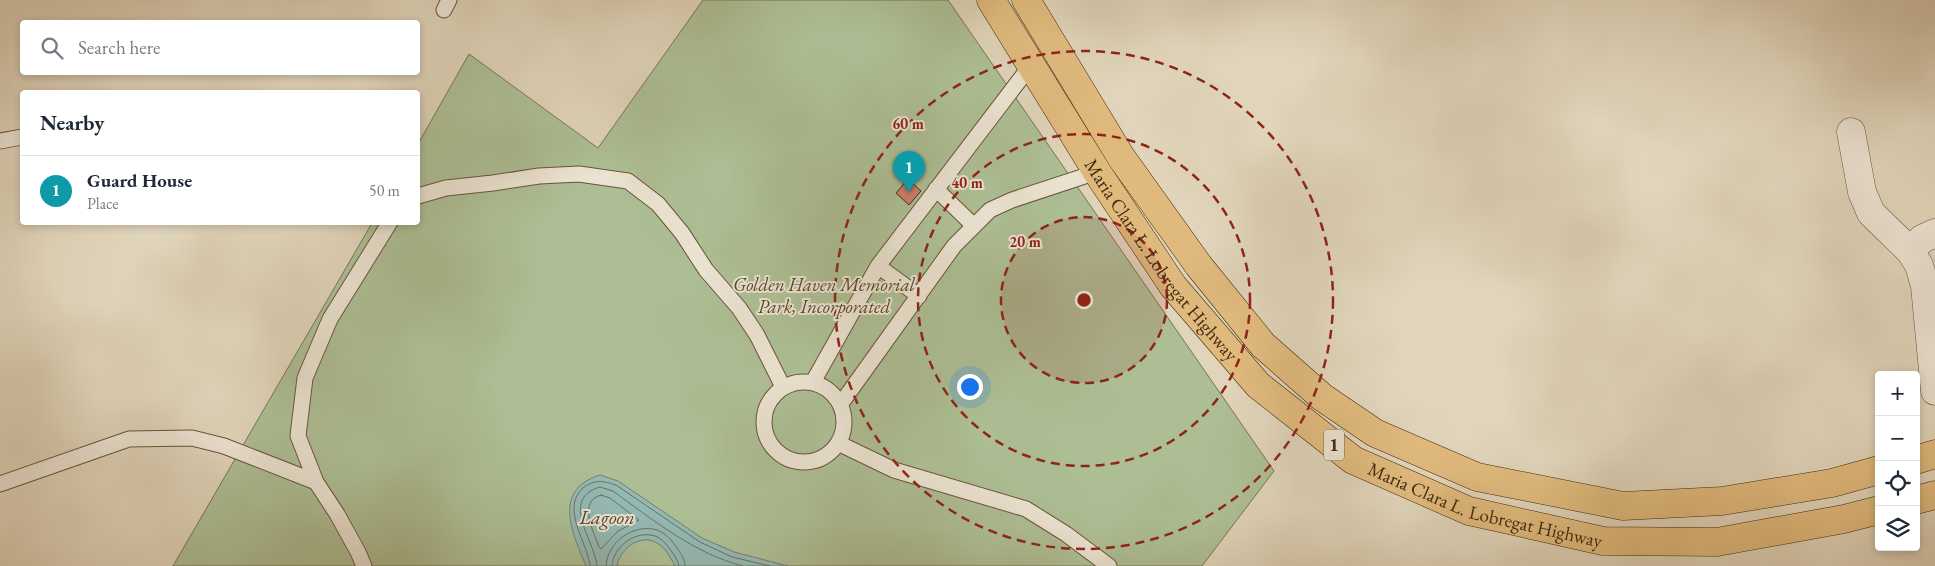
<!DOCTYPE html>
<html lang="en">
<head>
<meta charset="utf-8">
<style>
	body { margin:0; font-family:"EB Garamond",serif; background:#f6f6f7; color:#1f2937 }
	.controls { position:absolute; right:15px; bottom:15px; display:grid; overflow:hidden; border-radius:5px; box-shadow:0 2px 8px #0003 }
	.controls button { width:45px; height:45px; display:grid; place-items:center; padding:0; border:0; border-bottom:1px solid #e0e1e3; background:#fff; color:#1f2937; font:25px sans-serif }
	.you { position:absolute; left:969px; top:386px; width:18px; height:18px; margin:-12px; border:4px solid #fff; border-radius:50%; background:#1a73e8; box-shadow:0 0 0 8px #1a73e833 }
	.badge { display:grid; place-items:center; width:32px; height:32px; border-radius:50%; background:#8f2418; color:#fff; font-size:16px; font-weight:700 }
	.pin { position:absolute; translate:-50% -41px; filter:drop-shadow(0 1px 2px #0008) }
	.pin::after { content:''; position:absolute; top:26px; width:18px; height:15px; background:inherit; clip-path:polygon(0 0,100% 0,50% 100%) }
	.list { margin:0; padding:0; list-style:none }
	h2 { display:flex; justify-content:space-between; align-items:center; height:65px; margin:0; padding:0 20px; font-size:21px }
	h2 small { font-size:16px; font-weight:400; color:#747a83 }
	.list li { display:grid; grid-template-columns:32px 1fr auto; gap:15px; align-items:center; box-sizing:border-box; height:70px; padding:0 20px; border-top:1px solid #e0e1e3 }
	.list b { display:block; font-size:19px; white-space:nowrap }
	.list p { margin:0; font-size:16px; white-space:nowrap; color:#747a83 }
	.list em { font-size:16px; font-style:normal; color:#747a83 }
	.icon { flex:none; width:28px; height:28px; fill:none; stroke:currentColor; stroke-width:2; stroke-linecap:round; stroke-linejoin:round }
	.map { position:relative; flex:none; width:1935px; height:566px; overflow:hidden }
	.search { position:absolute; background:#fff; box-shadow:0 2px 8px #0003; left:20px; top:20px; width:400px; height:55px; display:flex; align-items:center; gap:12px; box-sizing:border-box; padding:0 18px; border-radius:5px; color:#747a83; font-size:19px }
	.panel { position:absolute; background:#fff; box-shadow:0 2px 8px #0003; left:20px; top:90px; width:400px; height:135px; border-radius:5px }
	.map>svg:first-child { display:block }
</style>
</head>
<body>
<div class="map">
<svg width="1935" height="566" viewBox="0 0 1935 566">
	<rect width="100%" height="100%" fill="#e0d4ba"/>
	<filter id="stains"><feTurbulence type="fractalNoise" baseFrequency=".004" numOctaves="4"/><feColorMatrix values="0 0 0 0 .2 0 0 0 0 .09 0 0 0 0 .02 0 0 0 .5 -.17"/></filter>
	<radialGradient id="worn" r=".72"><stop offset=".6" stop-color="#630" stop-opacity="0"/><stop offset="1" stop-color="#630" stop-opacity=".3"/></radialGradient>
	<!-- green -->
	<path fill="#adbe94" stroke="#787452" d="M703,0H948L1274,471L1202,566H173L372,223L418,222V144L469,54L598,148Z"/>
	<!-- water -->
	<path fill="#94b8b2" stroke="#737f71" d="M600,475L618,481L702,538L734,552L788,566H675C670,557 665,546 655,542C639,534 619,550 617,566H586C572,532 552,490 600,475Z"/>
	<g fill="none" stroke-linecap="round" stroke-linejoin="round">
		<!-- shore -->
		<path stroke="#6b7160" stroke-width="1" d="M601,495L610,498L639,520L618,531L601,549L599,547C594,533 577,501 601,495Z
			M590,566C588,543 560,509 583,488C594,479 604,481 616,485L700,542L732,557L770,566
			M597,566C595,541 559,499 600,487L613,491C653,520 695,554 743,566
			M606,566C607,542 634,523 657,530C666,533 672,541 677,548C681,554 685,559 685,566
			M612,566C613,546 636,530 655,536C663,539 668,546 672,552C675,556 678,561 679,566"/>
	</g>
	<!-- building -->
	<path fill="#c97f6a" stroke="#422a0f" d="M908,179L921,191L909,205L896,193Z"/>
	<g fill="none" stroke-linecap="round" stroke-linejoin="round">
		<defs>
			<path id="lane" d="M444,10L449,0
				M0,141L22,137
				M936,189L974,226
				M418,196L446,188L493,183L539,176L579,174L628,181L658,204L682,233L706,270L739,308L757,335L783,387
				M878,266L919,296
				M764 422a40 40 0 1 1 80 0a40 40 0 1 1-80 0Z
				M813,382L878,266L1031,65
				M840,405L954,246L990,210L1012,200L1097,172
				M838,443L894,470L1026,509L1066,534L1109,566
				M0,484L129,439L192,438L224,446L316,482
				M364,566L358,552L337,514L316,482L298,436L305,378L330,319L390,222"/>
			<path id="street" d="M1851,132L1862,192L1871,213L1910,251L1919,265L1925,286L1935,391
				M1910,251L1922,239L1935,233"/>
			<g id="highway">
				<path id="s1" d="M991,0L1097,172L1173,286L1258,385L1353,460L1469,511L1603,541L1717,542L1844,519L1879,510"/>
				<path d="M1026,0L1121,157L1199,266L1263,345L1322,397L1375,433L1477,477L1623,506L1722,501L1832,483L1879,470"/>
				<path d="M1916,460L1935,454"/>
				<path d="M1916,500L1935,495"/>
			</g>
		</defs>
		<!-- lane casing -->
		<use href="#lane" stroke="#6a543a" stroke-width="17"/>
		<!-- street casing -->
		<use href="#street" stroke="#6a543a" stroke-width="29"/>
		<!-- highway casing -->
		<use href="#highway" stroke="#422a0f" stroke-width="29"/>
		<!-- lane -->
		<use href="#lane" stroke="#ebe3d2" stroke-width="15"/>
		<!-- street -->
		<use href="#street" stroke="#ebe3d2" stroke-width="28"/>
		<!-- highway -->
		<use href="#highway" stroke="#e0ba7d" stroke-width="28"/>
	</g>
	<!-- distance rings -->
	<circle cx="1084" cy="300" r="83" fill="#8f2418" fill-opacity=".12"/>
	<g fill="none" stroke="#8f2418" stroke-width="2.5" stroke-dasharray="9 6">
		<circle cx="1084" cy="300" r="83"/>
		<circle cx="1084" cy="300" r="166"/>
		<circle cx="1084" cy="300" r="249"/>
	</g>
	<g text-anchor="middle" stroke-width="4" stroke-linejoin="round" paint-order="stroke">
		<!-- shield labels -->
		<rect fill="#ebe3d2" stroke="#75624a" stroke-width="1" x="1324" y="429.5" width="20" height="31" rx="4"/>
		<g font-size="18" font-weight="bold" fill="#422a0f">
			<text x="1334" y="451">1</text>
		</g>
		<!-- street labels -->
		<g font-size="19" fill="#422a0f" stroke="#ebe3d2">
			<text dy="7" stroke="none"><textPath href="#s1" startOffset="311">Maria Clara L. Lobregat Highway</textPath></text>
			<text dy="7" stroke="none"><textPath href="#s1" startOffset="731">Maria Clara L. Lobregat Highway</textPath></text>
		</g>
		<!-- park labels -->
		<g font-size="19" font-style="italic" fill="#57482a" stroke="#ebe3d2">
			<text x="824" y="291">Golden Haven Memorial<tspan x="824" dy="22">Park, Incorporated</tspan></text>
		</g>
		<!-- water labels -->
		<g font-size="20" font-style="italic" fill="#524630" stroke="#ebe3d2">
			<text x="607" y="524">Lagoon</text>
		</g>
	</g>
	<circle cx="1084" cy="300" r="8" fill="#8f2418" stroke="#ebe3d2" stroke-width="2.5"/>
	<g font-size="15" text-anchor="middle" font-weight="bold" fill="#8f2418" stroke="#ebe3d2" stroke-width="4" stroke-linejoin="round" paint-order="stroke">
		<text x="908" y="129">60 m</text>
		<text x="967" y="188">40 m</text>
		<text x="1025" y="247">20 m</text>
	</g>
	<rect width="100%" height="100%" filter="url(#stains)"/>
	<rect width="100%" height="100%" fill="url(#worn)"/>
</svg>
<div class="controls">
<button>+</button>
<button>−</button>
<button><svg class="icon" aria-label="locate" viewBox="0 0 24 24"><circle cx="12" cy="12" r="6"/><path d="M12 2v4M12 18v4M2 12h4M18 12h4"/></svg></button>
<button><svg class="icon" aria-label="layers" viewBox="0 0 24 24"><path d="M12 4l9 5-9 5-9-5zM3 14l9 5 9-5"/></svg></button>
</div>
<div class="you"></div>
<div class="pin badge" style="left:909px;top:192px;background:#0f9aa8">1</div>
<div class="search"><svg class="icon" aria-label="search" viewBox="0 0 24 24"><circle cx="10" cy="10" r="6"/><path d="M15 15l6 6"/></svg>Search here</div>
<section class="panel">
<h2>Nearby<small></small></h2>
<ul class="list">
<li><span class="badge" style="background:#0f9aa8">1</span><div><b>Guard House</b><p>Place</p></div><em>50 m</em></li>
</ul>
</section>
</div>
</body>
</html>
